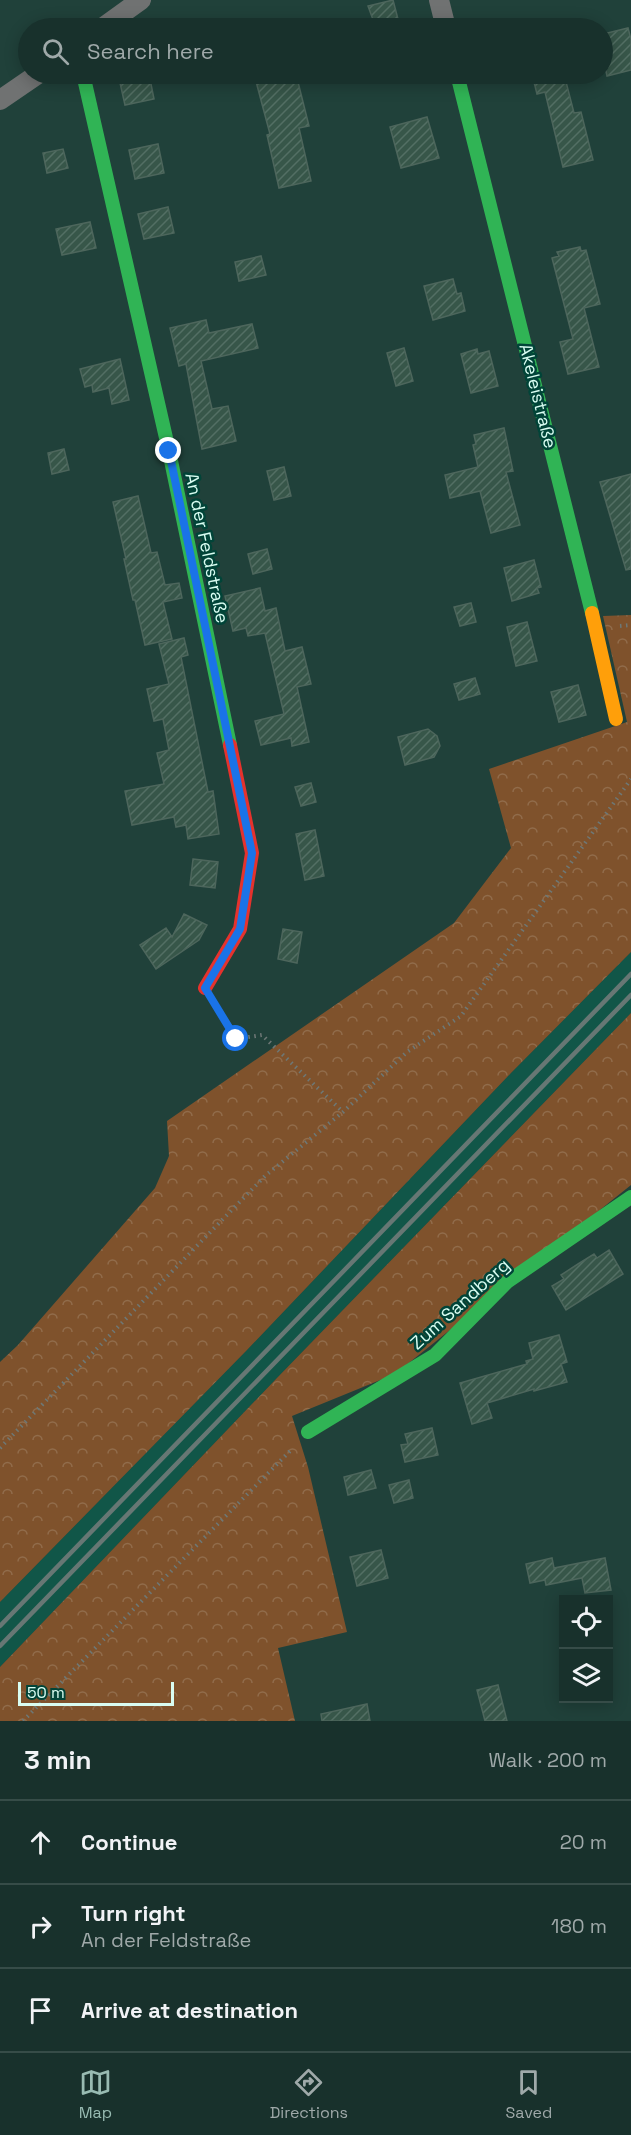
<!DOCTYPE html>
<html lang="en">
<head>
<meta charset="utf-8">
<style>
	body { margin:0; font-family:"Space Grotesk",sans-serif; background:#213934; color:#f1f3f6 }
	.controls { position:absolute; right:18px; bottom:18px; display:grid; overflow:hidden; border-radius:0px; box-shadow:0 3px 15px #0003 }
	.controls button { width:54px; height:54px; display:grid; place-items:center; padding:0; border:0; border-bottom:2px solid #364c48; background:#18312c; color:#f1f3f6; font:30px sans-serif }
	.scale { position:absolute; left:18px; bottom:15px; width:156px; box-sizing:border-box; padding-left:6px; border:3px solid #d9fdf2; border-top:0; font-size:16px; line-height:21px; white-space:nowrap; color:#d9fdf2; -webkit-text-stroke:4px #014438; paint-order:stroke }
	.stop { position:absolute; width:18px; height:18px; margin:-14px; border:4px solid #1a73e8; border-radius:50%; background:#fff }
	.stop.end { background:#1a73e8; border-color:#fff; box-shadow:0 2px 6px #0008 }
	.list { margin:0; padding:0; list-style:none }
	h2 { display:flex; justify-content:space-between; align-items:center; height:78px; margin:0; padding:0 24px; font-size:26px }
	h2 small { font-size:20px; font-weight:400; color:#9fa9a9 }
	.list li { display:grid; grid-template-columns:39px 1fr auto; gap:18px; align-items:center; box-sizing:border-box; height:84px; padding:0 24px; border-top:2px solid #364c48 }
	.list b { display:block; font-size:22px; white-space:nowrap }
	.list p { margin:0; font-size:20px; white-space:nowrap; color:#9fa9a9 }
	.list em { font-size:20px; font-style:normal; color:#9fa9a9 }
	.icon { flex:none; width:33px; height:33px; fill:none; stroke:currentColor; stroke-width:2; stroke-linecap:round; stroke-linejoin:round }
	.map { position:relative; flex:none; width:631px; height:1721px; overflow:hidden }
	.search { position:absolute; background:#18312c; box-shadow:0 3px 15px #0003; left:18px; right:18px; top:18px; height:66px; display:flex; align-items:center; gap:15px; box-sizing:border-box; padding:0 21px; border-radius:33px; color:#9fa9a9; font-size:22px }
	.sheet { height:330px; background:#18312c }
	nav { display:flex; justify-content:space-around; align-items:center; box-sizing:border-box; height:84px; border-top:2px solid #364c48; background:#18312c; font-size:16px; color:#9fa9a9 }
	nav a { display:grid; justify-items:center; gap:3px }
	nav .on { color:#98bbb2 }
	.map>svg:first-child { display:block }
</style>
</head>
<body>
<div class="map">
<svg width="631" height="1721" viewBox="0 0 631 1721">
	<defs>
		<pattern id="forest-crowns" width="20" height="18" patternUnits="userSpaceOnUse" patternTransform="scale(1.5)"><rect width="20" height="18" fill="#7f522c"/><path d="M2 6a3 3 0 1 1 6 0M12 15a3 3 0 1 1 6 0" fill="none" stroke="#916c4b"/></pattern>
		<pattern id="building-hatch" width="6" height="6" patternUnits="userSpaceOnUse" patternTransform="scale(1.5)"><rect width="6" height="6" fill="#375649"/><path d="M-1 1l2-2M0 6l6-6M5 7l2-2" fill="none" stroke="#536f64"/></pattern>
	</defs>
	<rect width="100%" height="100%" fill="#20413a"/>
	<!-- built -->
	<path fill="#115648" d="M631,952V1013L276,1379L0,1667V1602L247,1350L511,1073Z"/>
	<!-- forest -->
	<path fill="url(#forest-crowns)" d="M631,615V952L511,1073L247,1350L0,1602V1362L18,1345L155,1188L169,1156L167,1121L454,923L511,848L489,769L627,722L603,616Z
		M631,1013V1185L395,1374L292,1416L308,1467L347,1632L278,1648L295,1721H0V1667L276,1379Z"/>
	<!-- building -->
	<path fill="url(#building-hatch)" stroke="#4d665c" stroke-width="1.5" d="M393,0L399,23L376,28L368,6Z
		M628,28L631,39V70L607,76L603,57V34Z
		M118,74H149L154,99L125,105Z
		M254,74H296L309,126L299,128L311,181L279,188L267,135L270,134Z
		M532,74H564L574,113L581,112L593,160L563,167L545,92L537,94Z
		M427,117L439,158L401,168L390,127Z
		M158,144L164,173L135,179L129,150Z
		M63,149L68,168L47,173L43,153Z
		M168,207L174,233L144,239L138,214Z
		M90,222L96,248L62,255L56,229Z
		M580,247L581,251L586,250L600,304L584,308L599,367L568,374L560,342L573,339L552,258L559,256L557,252Z
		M261,256L266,275L239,281L235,262Z
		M453,279L457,294L461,293L465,311L433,320L424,286Z
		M206,320L209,333L252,324L258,348L201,361L212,409L228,406L236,441L202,449L186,364L179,366L170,328Z
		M404,348L413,381L396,386L387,353Z
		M477,349L478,354L489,351L498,386L471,393L461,354Z
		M120,359L129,400L112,404L109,388L93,392L92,385L85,387L80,369Z
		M504,428L513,471L506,472L520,525L491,533L480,491L450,498L445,475L478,467L473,445L476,444L474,435Z
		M64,449L69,470L52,474L48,453Z
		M284,467L291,496L274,500L267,471Z
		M631,474V569L626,570L600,482Z
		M138,496L151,553L157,552L165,585L179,583L182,598L163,602L172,639L145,645L135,600H133L124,559H126L113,502Z
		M267,549L272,569L253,574L248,554Z
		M534,560L541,587L537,588L539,593L512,601L504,568Z
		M260,588L265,611L276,608L285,651L302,647L311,684L297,687L309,742L292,746L291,738L261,745L255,721L284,714L265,633L248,636L246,628L233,631L225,596Z
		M471,603L476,622L460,626L454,607Z
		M527,622L537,661L516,666L507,627Z
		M184,638L188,655L181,657L208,792L213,791L219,834L188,839L186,825L176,827L174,817L132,825L125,791L164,784L157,753L169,750L163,719L154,721L147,689L169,684L159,644Z
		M475,678L480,694L459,700L454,684Z
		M578,685L586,715L559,722L551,692Z
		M428,729L437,736L440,746L434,757L405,765L398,737Z
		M311,783L316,802L301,806L295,787Z
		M315,830L324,876L305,880L296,834Z
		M193,859L218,862L215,888L190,885Z
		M184,914L207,925L199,940L156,969L140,945L166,928L172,937Z
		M283,929L302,932L297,963L278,959Z
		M609,1250L623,1274L566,1310L552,1286L564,1279L561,1275L578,1264L594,1254L597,1258Z
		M559,1335L567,1362L561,1364L567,1382L534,1391V1389L487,1403L492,1418L472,1424L460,1383L527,1364L526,1361L533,1359L529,1343Z
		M432,1428L438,1455L405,1462L401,1445L408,1444L405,1434Z
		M371,1470L376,1488L348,1495L344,1477Z
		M409,1480L413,1498L394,1503L389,1485Z
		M381,1550L388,1578L357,1586L350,1557Z
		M552,1558L554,1568L605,1558L611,1590L585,1593L582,1578L546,1585L545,1580L530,1583L526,1564Z
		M498,1685L507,1721H485L477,1690Z
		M367,1704L370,1721H322L321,1714Z"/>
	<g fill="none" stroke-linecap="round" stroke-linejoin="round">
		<!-- path -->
		<path stroke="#6e7876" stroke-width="4" stroke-dasharray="1.5 4.5" stroke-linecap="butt" d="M620,626L631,625
			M217,1009L236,1039L262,1035L343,1112
			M0,1448L265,1176L343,1112L407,1052L461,1016L631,779
			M23,1721L293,1448"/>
		<!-- street -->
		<path stroke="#707272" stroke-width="20" d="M439,0L446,28
			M102,28L141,0
			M0,100L38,74"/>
		<!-- fast -->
		<path stroke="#30b455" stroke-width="14" d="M83,74L169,451L230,745
			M457,74L592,613
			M308,1432L435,1355L507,1282L631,1197"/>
		<!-- slow -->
		<path stroke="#ff9f0a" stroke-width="14" d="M592,613L616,719"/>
		<!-- jam -->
		<path stroke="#e5322d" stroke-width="14" d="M205,988L240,929L252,853L230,745"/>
		<!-- rail -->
		<path stroke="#677774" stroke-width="4.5" d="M0,1626L631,974
			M0,1646L631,995"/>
	</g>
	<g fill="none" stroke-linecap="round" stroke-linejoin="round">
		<!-- route -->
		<path stroke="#1a73e8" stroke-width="8" d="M169,451L252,853L240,929L205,988L236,1039"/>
	</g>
	<g text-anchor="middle" stroke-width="5" stroke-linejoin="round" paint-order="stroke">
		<!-- street labels -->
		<g font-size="18" fill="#d9fdf2" stroke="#014438">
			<text transform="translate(538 396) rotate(76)" y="6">Akeleistraße</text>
			<text transform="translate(207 548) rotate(78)" y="6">An der Feldstraße</text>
			<text transform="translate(460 1304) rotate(-42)" y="6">Zum Sandberg</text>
		</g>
	</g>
</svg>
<div class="controls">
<button><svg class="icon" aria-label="locate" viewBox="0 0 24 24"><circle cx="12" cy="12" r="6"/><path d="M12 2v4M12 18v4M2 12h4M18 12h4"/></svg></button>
<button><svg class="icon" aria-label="layers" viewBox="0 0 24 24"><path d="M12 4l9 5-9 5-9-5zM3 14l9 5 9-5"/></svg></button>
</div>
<div class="scale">50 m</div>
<div class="stop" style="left:236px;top:1039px"></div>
<div class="stop end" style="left:169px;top:451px"></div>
<div class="search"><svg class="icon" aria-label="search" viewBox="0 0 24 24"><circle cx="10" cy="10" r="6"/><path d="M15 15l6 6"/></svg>Search here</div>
</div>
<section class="sheet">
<h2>3 min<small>Walk · 200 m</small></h2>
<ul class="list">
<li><svg class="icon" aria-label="ahead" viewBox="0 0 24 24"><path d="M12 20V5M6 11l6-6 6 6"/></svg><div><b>Continue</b></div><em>20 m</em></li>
<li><svg class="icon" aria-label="right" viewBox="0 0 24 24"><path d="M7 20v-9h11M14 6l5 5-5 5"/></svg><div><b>Turn right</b><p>An der Feldstraße</p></div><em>180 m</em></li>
<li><svg class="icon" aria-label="arrive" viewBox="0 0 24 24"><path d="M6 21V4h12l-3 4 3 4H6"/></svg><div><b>Arrive at destination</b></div></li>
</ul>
</section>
<nav>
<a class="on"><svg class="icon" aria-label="map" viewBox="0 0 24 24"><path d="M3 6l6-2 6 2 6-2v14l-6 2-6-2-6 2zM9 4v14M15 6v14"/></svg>Map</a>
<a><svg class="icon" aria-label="directions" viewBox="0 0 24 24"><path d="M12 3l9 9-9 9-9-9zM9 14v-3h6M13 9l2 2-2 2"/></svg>Directions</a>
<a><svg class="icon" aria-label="saved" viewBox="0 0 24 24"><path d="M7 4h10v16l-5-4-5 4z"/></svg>Saved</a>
</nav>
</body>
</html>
